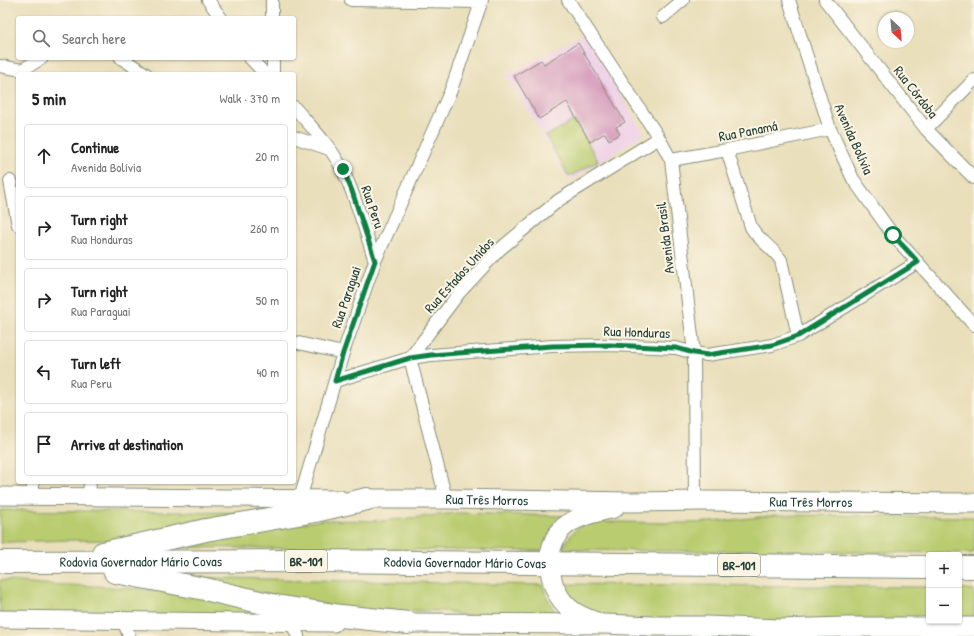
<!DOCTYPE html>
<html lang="en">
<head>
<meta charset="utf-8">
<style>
	body { margin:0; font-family:"Patrick Hand",sans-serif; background:#f2f2f2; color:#222 }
	.controls { position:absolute; right:12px; bottom:12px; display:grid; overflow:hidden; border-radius:4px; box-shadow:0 1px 3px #0004 }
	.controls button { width:36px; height:36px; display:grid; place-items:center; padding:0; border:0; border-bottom:1px solid #e0e0e0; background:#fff; color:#222; font:20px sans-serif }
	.compass { position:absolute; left:878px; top:12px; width:36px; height:36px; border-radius:50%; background:#fff; box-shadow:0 1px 3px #0004; rotate:154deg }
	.stop { position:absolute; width:12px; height:12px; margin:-9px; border:3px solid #0b8043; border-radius:50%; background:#fff }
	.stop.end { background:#0b8043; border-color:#fff; box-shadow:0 1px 4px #0008 }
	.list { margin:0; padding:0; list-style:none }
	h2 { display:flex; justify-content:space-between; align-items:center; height:52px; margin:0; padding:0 16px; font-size:17px }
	h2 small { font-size:13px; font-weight:400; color:#767676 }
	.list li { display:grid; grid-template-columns:26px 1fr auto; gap:12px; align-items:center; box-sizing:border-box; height:64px; margin:0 8px 8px; padding:0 8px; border:1px solid #e0e0e0; border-radius:4px }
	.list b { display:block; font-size:15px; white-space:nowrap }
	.list p { margin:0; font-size:13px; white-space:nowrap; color:#767676 }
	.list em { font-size:13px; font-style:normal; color:#767676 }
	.icon { flex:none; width:22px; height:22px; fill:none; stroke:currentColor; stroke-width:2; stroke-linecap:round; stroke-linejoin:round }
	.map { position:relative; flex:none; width:974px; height:636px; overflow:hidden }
	.search { position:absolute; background:#fff; box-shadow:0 1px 3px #0004; left:16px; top:16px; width:280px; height:44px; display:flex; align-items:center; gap:10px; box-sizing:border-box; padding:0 14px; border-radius:4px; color:#767676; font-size:15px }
	.panel { position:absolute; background:#fff; box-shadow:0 1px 3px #0004; left:16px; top:72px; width:280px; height:412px; border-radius:4px }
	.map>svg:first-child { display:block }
</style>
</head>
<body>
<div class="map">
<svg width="974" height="636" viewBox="0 0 974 636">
	<rect width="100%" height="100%" fill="#fcf5e5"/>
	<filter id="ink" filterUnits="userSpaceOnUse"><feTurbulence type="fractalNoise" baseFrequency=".025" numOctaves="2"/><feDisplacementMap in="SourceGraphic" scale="8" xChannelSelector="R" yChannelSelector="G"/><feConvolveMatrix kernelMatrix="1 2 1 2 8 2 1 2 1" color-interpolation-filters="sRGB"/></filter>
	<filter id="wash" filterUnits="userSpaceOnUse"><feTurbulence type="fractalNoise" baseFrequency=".012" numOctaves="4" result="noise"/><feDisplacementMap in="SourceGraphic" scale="16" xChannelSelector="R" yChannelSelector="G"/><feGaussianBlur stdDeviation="0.9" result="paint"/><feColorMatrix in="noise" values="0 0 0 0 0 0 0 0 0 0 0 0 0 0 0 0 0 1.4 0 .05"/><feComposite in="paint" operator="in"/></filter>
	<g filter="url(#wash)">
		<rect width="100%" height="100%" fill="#e9dfbb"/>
		<!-- built -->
		<path fill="#efd0e7" d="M584,34L644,134L570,181L506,75Z"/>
		<!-- green -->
		<path fill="#b9cc6f" stroke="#6c8452" d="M575,120L598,161L569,177L546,136Z
			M0,510L272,513L128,541L71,540L10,542L0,543Z
			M457,513L566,516L544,551L156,547L322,520L382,521Z
			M775,515L974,517V553L562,550C568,540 572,530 583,525C591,522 602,522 610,522C634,522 657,523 680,523C712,523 744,519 775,515Z
			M178,577L543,585C547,600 553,610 563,620L469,617L446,611L353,610Z
			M0,580L41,584L94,586L185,592L294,617L0,614Z
			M562,584L929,587V621H959V588L974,590V623L605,620L577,608Z"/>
		<g id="blocks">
			<!-- building -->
			<path fill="#d499bc" d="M578,43L625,122L616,127L620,134L609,140L605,133L590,142L567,102L539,119L514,76L541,60L544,64Z"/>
		</g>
	</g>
	<g filter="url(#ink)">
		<use href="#blocks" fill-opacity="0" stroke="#848e78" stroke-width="1"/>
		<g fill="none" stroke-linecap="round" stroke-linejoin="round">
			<defs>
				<path id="street" d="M208,0L221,18
					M272,0V18
					M351,0L480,2
					M568,0L659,138L671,160L694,353L695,502
					M789,0L830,129L853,179L893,235L974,325
					M825,0L926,129L974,178
					M663,17L683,0
					M121,58L146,74
					M250,58L265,74
					M273,58V74
					M0,66L22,70L42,58
					M294,107C311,127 332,147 343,171C357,199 365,231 375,261
					M926,129L974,80
					M294,137L329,149
					M727,150L751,227C759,241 772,247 781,260L798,336
					M671,160L727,150L830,129
					M10,181L18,225
					M294,342L343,353
					M410,358L459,293L499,250L559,200L659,138
					M410,358L446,499
					M335,381L410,358L431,355L552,346L610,345L676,348L694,353L707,355L772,345L798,336L918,262
					M33,482V496
					M89,496L90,482
					M300,499L343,353L375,261L451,90L482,0
					M123,620L129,636
					M291,622L298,636"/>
				<path id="secondary" d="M0,496L340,499
					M0,619L334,623"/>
				<g id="primary">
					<path id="s1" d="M367,499H446L632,502L703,501L974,503"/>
					<path d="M597,622C587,619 577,615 569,608C550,591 543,558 557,535C568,517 595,513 614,508"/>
					<path d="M408,623L605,624L653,626H706L778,629L847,627H974"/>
				</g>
				<g id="highway">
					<path d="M103,553L206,530L315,511L367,499"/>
					<path id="s2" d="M0,562L312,561L929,567"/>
					<path d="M959,567H974"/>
					<path d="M115,572L205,589L276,606L341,616L408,623"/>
				</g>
			</defs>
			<!-- street casing -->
			<use href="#street" stroke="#848e78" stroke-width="14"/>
			<!-- secondary casing -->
			<use href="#secondary" stroke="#848e78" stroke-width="19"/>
			<!-- primary casing -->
			<use href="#primary" stroke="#848e78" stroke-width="21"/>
			<!-- highway casing -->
			<use href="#highway" stroke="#848e78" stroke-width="24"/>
			<!-- street -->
			<use href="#street" stroke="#fff" stroke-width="12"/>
			<!-- secondary -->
			<use href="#secondary" stroke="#fff" stroke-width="17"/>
			<!-- primary -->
			<use href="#primary" stroke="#fff" stroke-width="19"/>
			<!-- highway -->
			<use href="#highway" stroke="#fff" stroke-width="22"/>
		</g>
	</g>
	<g fill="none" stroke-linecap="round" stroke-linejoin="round" filter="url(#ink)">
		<!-- route -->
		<path stroke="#0b8043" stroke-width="5" d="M343,169L352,191L375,261L343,353L335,381L410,358L431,355L552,346L610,345L676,348L694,353L707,355L772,345L798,336L918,262L893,235"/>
	</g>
	<g text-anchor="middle" stroke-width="4" stroke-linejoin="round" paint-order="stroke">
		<!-- shield labels -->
		<g fill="#fcf5e5" stroke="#617469" stroke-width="1">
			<rect x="285" y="550" width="42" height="22" rx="3"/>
			<rect x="718" y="554" width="42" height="22" rx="3"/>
		</g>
		<g font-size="13" font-weight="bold" fill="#1f3d34">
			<text x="306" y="566">BR-101</text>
			<text x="739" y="570">BR-101</text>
		</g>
		<!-- street labels -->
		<g font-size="14" fill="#1f3d34" stroke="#fcf5e5">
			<text transform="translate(916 92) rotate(52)" y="5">Rua Córdoba</text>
			<text transform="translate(748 131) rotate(-11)" y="5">Rua Panamá</text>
			<text transform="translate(854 139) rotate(66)" y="5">Avenida Bolívia</text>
			<text transform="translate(373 207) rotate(71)" y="5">Rua Peru</text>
			<text transform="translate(665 238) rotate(-97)" y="5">Avenida Brasil</text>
			<text transform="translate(459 275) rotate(-48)" y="5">Rua Estados Unidos</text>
			<text transform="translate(346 297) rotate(-71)" y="5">Rua Paraguai</text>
			<text transform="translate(637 332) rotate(2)" y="5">Rua Honduras</text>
			<text dy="5" stroke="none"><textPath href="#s1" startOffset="120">Rua Três Morros</textPath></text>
			<text dy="5" stroke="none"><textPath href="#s1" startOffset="444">Rua Três Morros</textPath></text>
			<text dy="5" stroke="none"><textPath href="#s2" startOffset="141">Rodovia Governador Mário Covas</textPath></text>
			<text dy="5" stroke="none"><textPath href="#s2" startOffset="465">Rodovia Governador Mário Covas</textPath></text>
		</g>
	</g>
</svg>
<div class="controls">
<button>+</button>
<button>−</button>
</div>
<svg class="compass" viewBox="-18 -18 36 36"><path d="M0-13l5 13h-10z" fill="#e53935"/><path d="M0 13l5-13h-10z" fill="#767676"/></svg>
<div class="stop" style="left:893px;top:235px"></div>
<div class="stop end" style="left:343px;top:169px"></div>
<div class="search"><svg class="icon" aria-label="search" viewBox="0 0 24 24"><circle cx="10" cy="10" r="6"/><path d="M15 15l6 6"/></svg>Search here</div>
<section class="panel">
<h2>5 min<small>Walk · 370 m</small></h2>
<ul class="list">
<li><svg class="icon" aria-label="ahead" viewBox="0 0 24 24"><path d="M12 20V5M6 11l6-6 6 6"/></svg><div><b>Continue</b><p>Avenida Bolívia</p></div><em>20 m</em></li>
<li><svg class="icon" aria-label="right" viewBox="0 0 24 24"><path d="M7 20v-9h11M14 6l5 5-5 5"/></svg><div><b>Turn right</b><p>Rua Honduras</p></div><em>260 m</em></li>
<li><svg class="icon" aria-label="right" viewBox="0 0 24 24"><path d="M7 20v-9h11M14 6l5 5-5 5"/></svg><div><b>Turn right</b><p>Rua Paraguai</p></div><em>50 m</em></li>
<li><svg class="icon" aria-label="left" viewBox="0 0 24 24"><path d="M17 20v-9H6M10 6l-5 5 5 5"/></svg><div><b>Turn left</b><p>Rua Peru</p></div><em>40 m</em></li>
<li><svg class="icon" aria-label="arrive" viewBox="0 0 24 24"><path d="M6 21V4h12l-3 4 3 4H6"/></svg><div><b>Arrive at destination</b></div></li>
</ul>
</section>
</div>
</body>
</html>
